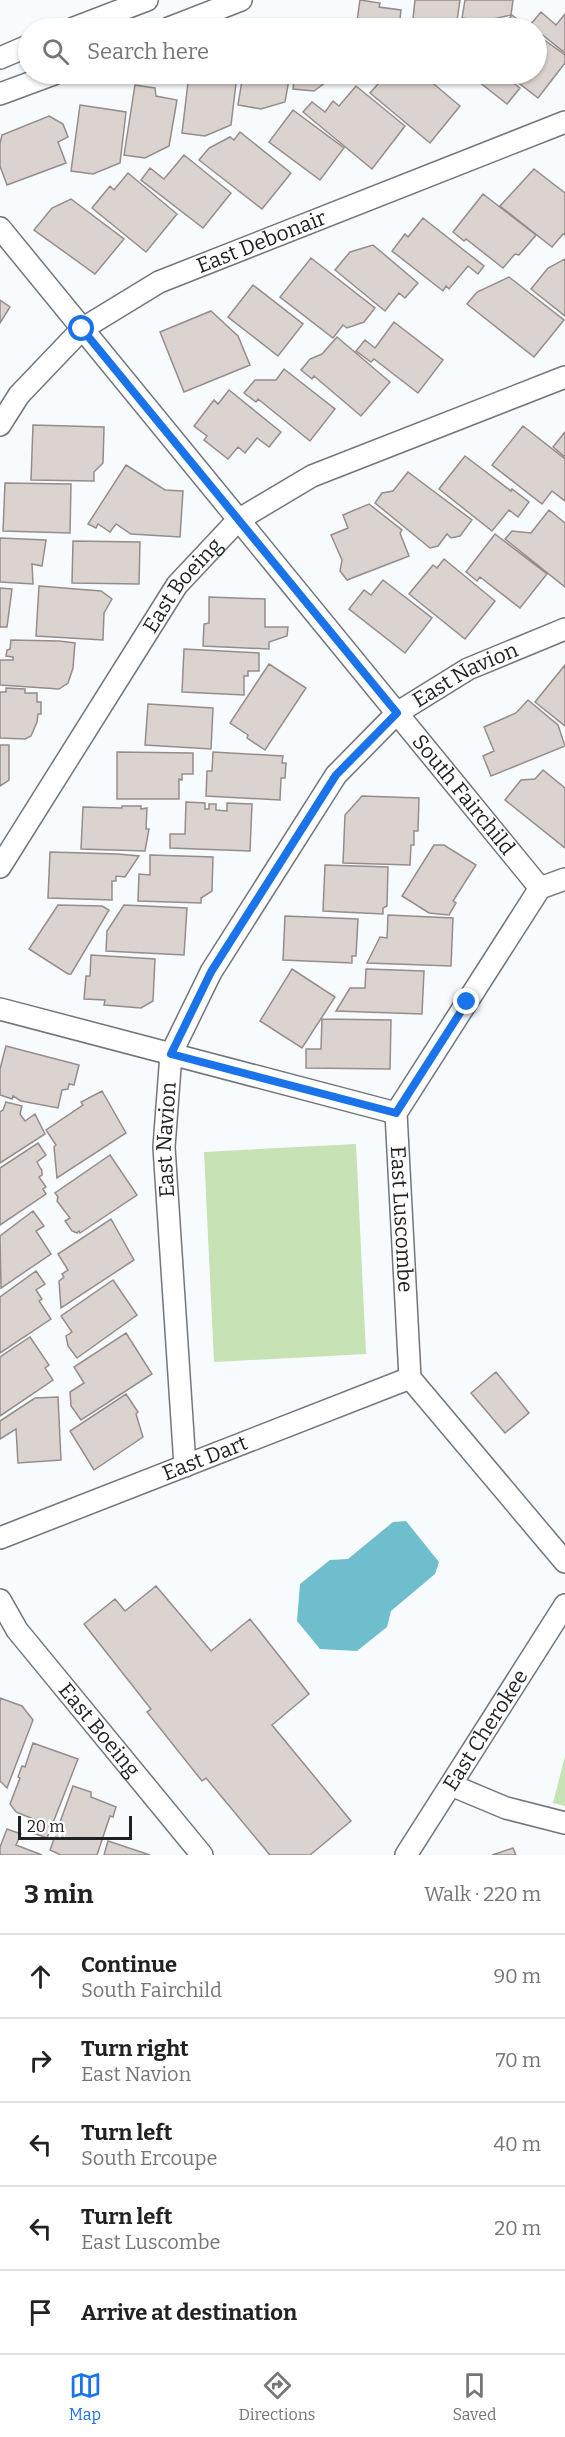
<!DOCTYPE html>
<html lang="en">
<head>
<meta charset="utf-8">
<style>
	body { margin:0; font-family:Bitter,serif; background:#f6f6f6; color:#222 }
	.scale { position:absolute; left:18px; bottom:15px; width:114px; box-sizing:border-box; padding-left:6px; border:3px solid #202224; border-top:0; font-size:16px; line-height:21px; white-space:nowrap; color:#202224; -webkit-text-stroke:4px #fff; paint-order:stroke }
	.stop { position:absolute; width:18px; height:18px; margin:-14px; border:4px solid #1a73e8; border-radius:50%; background:#fff }
	.stop.end { background:#1a73e8; border-color:#fff; box-shadow:0 2px 6px #0008 }
	.list { margin:0; padding:0; list-style:none }
	h2 { display:flex; justify-content:space-between; align-items:center; height:78px; margin:0; padding:0 24px; font-size:26px }
	h2 small { font-size:20px; font-weight:400; color:#767676 }
	.list li { display:grid; grid-template-columns:39px 1fr auto; gap:18px; align-items:center; box-sizing:border-box; height:84px; padding:0 24px; border-top:2px solid #e0e0e0 }
	.list b { display:block; font-size:22px; white-space:nowrap }
	.list p { margin:0; font-size:20px; white-space:nowrap; color:#767676 }
	.list em { font-size:20px; font-style:normal; color:#767676 }
	.icon { flex:none; width:33px; height:33px; fill:none; stroke:currentColor; stroke-width:2; stroke-linecap:round; stroke-linejoin:round }
	.map { position:relative; flex:none; width:565px; height:1855px; overflow:hidden }
	.search { position:absolute; background:#fff; box-shadow:0 2px 4px #0004; left:18px; right:18px; top:18px; height:66px; display:flex; align-items:center; gap:15px; box-sizing:border-box; padding:0 21px; border-radius:33px; color:#767676; font-size:22px }
	.sheet { height:498px; background:#fff }
	nav { display:flex; justify-content:space-around; align-items:center; box-sizing:border-box; height:84px; border-top:2px solid #e0e0e0; background:#fff; font-size:16px; color:#767676 }
	nav a { display:grid; justify-items:center; gap:3px }
	nav .on { color:#1a73e8 }
	.map>svg:first-child { display:block }
</style>
</head>
<body>
<div class="map">
<svg width="565" height="1855" viewBox="0 0 565 1855">
	<rect width="100%" height="100%" fill="#f8fbfe"/>
	<!-- green -->
	<path fill="#c7e2b4" d="M356,1144L366,1354L214,1362L204,1152Z
		M565,1756V1806L553,1803Z"/>
	<!-- water -->
	<path fill="#6fbecd" d="M406,1521L439,1562L435,1574L391,1611L387,1627L357,1651L320,1649L297,1621L300,1584L330,1560L348,1559L393,1522Z"/>
	<!-- building -->
	<path fill="#dbd3d0" stroke="#958d8b" stroke-width="1.5" d="M360,0L380,3L379,7L401,10L399,28H356Z
		M415,0H460L456,28H412Z
		M465,0H513L511,15L484,21L462,18Z
		M541,12L556,25L565,14V53L530,25Z
		M512,15L529,28H502Z
		M536,34L565,55V63L538,98L507,74H536Z
		M189,74L237,75L231,125L205,136L182,133Z
		M243,74H290L285,102L261,109L238,105Z
		M295,74H337L314,91L293,89Z
		M396,74L402,78L406,74H422L460,106L430,143L370,93L386,75L391,79Z
		M469,74H502L520,88L507,104Z
		M135,85L155,88L156,96L177,100L169,146L145,158L124,155Z
		M356,86L405,126L372,169L303,112L312,102L325,112L333,101L339,106Z
		M80,105L126,112L120,163L93,174L71,171Z
		M293,110L344,148L320,180L269,142Z
		M49,116L63,124L68,137L58,142L66,163L7,185L0,166V143L2,135Z
		M240,132L291,173L262,209L199,160L209,148L230,137L234,140Z
		M184,155L231,193L203,228L141,180L150,168L164,179Z
		M534,169L565,193V235L563,234L552,247L500,206Z
		M128,173L177,214L146,252L92,208L110,186L114,190Z
		M483,194L536,235L519,255L515,254L503,268L466,239L464,241L453,232Z
		M71,199L124,239L95,274L34,230L52,208Z
		M423,218L484,266L478,274L468,266L449,289L446,286L443,291L392,251L405,234L408,237Z
		M373,245L418,283L405,298L399,293L385,311L335,270L350,252Z
		M311,258L375,308L364,322L347,328L343,325L333,338L280,297Z
		M565,259V316L531,289L548,268Z
		M509,277L564,320L534,357L467,304L477,292Z
		M253,285L303,324L278,356L228,317Z
		M0,300L10,307L0,323Z
		M211,311L238,336L250,365L184,392L160,332Z
		M394,322L443,360L418,393L374,359L371,362L356,351L365,340L375,348Z
		M337,337L390,382L361,416L314,376L312,379L301,370L310,359L322,354Z
		M284,369L335,409L310,441L258,399L256,402L244,393L255,380H276Z
		M229,390L281,432L269,447L257,438L245,453L238,447L228,459L204,440L207,436L194,426L214,400L218,404Z
		M33,425L104,427L103,463L94,472V481L31,480Z
		M523,426L565,459V501L552,491L542,504L492,465Z
		M565,432V457L553,447Z
		M465,456L511,491L512,489L529,502L518,517L509,510L492,531L439,489Z
		M126,465L165,490L183,491L180,537L131,534L116,524L110,532L98,524L96,528L88,524Z
		M408,472L472,520L460,536L451,538L447,534L438,546L430,548L375,503L382,493L393,491Z
		M5,483L71,484L70,533L3,531Z
		M369,504L402,530L400,533L409,556L347,580L340,571L342,560L331,535L348,528L343,515Z
		M549,510L565,523V587L505,539L512,531L531,533Z
		M495,534L547,574L520,608L480,577L477,581L466,572Z
		M0,538L46,540L42,566L32,564L33,584L0,582Z
		M73,541L140,542L139,584L72,583Z
		M444,559L495,601L465,639L409,594L433,565L437,568Z
		M383,580L432,618L405,653L349,609L364,590L371,595Z
		M39,586L101,591L112,599L104,613L103,640L36,636Z
		M0,588L12,589L7,627H0Z
		M209,597L265,599V627H288L287,636L269,642V649L203,646L204,624L209,623Z
		M11,640L59,641L75,643L73,668L68,683L59,689L0,685V660H13V657L6,656L7,650L10,649Z
		M184,649L259,653V671H248V676H244V695L182,692Z
		M269,664L306,688L265,750L247,738L248,735L230,723Z
		M565,665V726L535,702Z
		M6,688L25,689V693H37V702H41V714H38L37,722L31,736L25,739L0,738V692H6Z
		M528,700L558,725L565,746L491,776L483,756L494,751L484,727L516,713Z
		M148,704L213,708L211,749L145,745Z
		M0,745H9V780L0,786Z
		M117,752L193,753V774H182V780L179,779V799H117Z
		M213,752L283,756L282,763H286L285,778H281L280,800L206,796L207,771H212Z
		M543,770L565,788V848L505,800L521,780L535,779Z
		M362,796L419,798L418,831H414V845H411L410,865L343,863L345,815Z
		M186,802L205,803V809H209V804H216V810L227,811V803L252,804L250,851L170,848V834H185Z
		M122,806H141V809L147,808L146,829H149L145,851L81,849L83,807L122,808Z
		M434,845H444L476,865L453,901L456,903L449,915L429,913L402,896Z
		M50,852L118,854L139,856L125,877L116,876V881H112V900L48,898Z
		M150,855L213,857L212,891L201,898V903L138,901L139,874L150,875Z
		M325,865L388,867L387,906L383,908V914L323,911Z
		M58,905L102,906L109,910L71,974H68L29,949Z
		M124,905L187,908L184,955L106,951L107,931Z
		M388,915L453,918L451,966L367,963L380,937L387,938Z
		M285,916L358,919L356,956H352V963L283,960Z
		M91,955L155,959L153,1001L141,1008L104,1005L105,1000L84,999L86,976H90Z
		M292,969L335,997L302,1048L260,1021Z
		M366,969L424,971L422,1014L336,1011L350,988H365Z
		M322,1019L391,1020L390,1069L306,1068V1049H321Z
		M6,1046L79,1065L74,1085L69,1084L68,1089L62,1090L58,1108L21,1101L13,1096L12,1099L0,1095V1069Z
		M102,1091L126,1133L57,1178L54,1147L56,1145L46,1130L83,1105L81,1102Z
		M6,1102L22,1106L20,1114L25,1121L35,1114L45,1134L0,1163V1112L3,1110Z
		M38,1143L46,1155L37,1162L42,1171V1175L39,1177L46,1187L43,1189L46,1194L0,1225V1168Z
		M110,1155L137,1195L80,1233L79,1231L77,1233L72,1231L65,1221L70,1218L57,1201L58,1197L55,1193Z
		M33,1211L44,1226L36,1231L51,1254L1,1288L0,1236Z
		M111,1219L134,1260L61,1308L59,1281L64,1277L62,1274L68,1270L58,1254Z
		M36,1271L45,1284L36,1290L42,1299L39,1301L51,1319L0,1353V1297Z
		M113,1280L137,1315L77,1358L68,1346L66,1336L72,1332L61,1316Z
		M126,1333L152,1374L81,1420L71,1406L70,1392L84,1383L74,1367Z
		M30,1337L49,1365L45,1368L53,1380L0,1416V1357Z
		M496,1372L529,1413L505,1433L471,1393Z
		M126,1394L138,1412L136,1414L143,1437L94,1470L70,1431Z
		M58,1397L61,1460L18,1463L16,1429L0,1439V1421L35,1398Z
		M156,1586L211,1651L250,1619L309,1694L272,1725L351,1821L310,1855H270L206,1778L202,1781L147,1712L151,1709L84,1624L115,1599L125,1611Z
		M0,1698L22,1706L33,1720L7,1788L0,1781Z
		M33,1743L78,1759L47,1838L33,1833L38,1821L16,1812L10,1804L20,1778L18,1777L22,1766L25,1767Z
		M73,1786L91,1792V1797L116,1807L113,1817L110,1816L97,1855H61L50,1850Z
		M7,1829L21,1834L16,1845L42,1855H0V1847Z
		M108,1841L150,1855H104Z
		M513,1848L516,1855H492Z"/>
	<g fill="none" stroke-linecap="round" stroke-linejoin="round">
		<defs>
			<g id="service">
				<path d="M74,28L147,0"/>
				<path d="M169,28L241,0"/>
				<path d="M0,58L28,46"/>
				<path d="M0,94L54,74"/>
				<path id="s1" d="M0,228L540,888"/>
				<path id="s2" d="M0,425L19,395L82,329L159,282L565,122"/>
				<path id="s3" d="M0,867L177,585L238,520L312,476L565,377"/>
				<path id="s4" d="M565,879L540,888L396,1113L410,1378L565,1562"/>
				<path d="M0,1009L396,1113"/>
				<path id="s5" d="M185,1466L164,1147L171,1054L211,972L336,775L397,713L468,669L565,629"/>
				<path id="s6" d="M0,1538L410,1378"/>
				<path id="s7" d="M0,1600L17,1630L202,1855"/>
				<path d="M451,1785L506,1808L565,1823"/>
				<path id="s8" d="M406,1855L565,1605"/>
			</g>
		</defs>
		<!-- service casing -->
		<use href="#service" stroke="#72767c" stroke-width="24"/>
		<!-- service -->
		<use href="#service" stroke="#fff" stroke-width="21"/>
	</g>
	<g fill="none" stroke-linecap="round" stroke-linejoin="round">
		<!-- route -->
		<path stroke="#1a73e8" stroke-width="8" d="M82,329L397,713L336,775L211,972L171,1054L396,1113L467,1002"/>
	</g>
	<g text-anchor="middle" stroke-width="5" stroke-linejoin="round" paint-order="stroke">
		<!-- street labels -->
		<g font-size="21" fill="#202224" stroke="#fff">
			<text dy="7" stroke="none"><textPath href="#s2" startOffset="327">East Debonair</textPath></text>
			<text dy="7" stroke="none"><textPath href="#s3" startOffset="336">East Boeing</textPath></text>
			<text dy="7" stroke="none"><textPath href="#s5" startOffset="903">East Navion</textPath></text>
			<text dy="7" stroke="none"><textPath href="#s1" startOffset="732">South Fairchild</textPath></text>
			<text dy="7" stroke="none"><textPath href="#s5" startOffset="327">East Navion</textPath></text>
			<text dy="7" stroke="none"><textPath href="#s4" startOffset="400">East Luscombe</textPath></text>
			<text dy="7" stroke="none"><textPath href="#s6" startOffset="220">East Dart</textPath></text>
			<text dy="7" stroke="none"><textPath href="#s7" startOffset="164">East Boeing</textPath></text>
			<text dy="7" stroke="none"><textPath href="#s8" startOffset="148">East Cherokee</textPath></text>
		</g>
	</g>
</svg>
<div class="scale">20 m</div>
<div class="stop" style="left:82px;top:329px"></div>
<div class="stop end" style="left:467px;top:1002px"></div>
<div class="search"><svg class="icon" aria-label="search" viewBox="0 0 24 24"><circle cx="10" cy="10" r="6"/><path d="M15 15l6 6"/></svg>Search here</div>
</div>
<section class="sheet">
<h2>3 min<small>Walk · 220 m</small></h2>
<ul class="list">
<li><svg class="icon" aria-label="ahead" viewBox="0 0 24 24"><path d="M12 20V5M6 11l6-6 6 6"/></svg><div><b>Continue</b><p>South Fairchild</p></div><em>90 m</em></li>
<li><svg class="icon" aria-label="right" viewBox="0 0 24 24"><path d="M7 20v-9h11M14 6l5 5-5 5"/></svg><div><b>Turn right</b><p>East Navion</p></div><em>70 m</em></li>
<li><svg class="icon" aria-label="left" viewBox="0 0 24 24"><path d="M17 20v-9H6M10 6l-5 5 5 5"/></svg><div><b>Turn left</b><p>South Ercoupe</p></div><em>40 m</em></li>
<li><svg class="icon" aria-label="left" viewBox="0 0 24 24"><path d="M17 20v-9H6M10 6l-5 5 5 5"/></svg><div><b>Turn left</b><p>East Luscombe</p></div><em>20 m</em></li>
<li><svg class="icon" aria-label="arrive" viewBox="0 0 24 24"><path d="M6 21V4h12l-3 4 3 4H6"/></svg><div><b>Arrive at destination</b></div></li>
</ul>
</section>
<nav>
<a class="on"><svg class="icon" aria-label="map" viewBox="0 0 24 24"><path d="M3 6l6-2 6 2 6-2v14l-6 2-6-2-6 2zM9 4v14M15 6v14"/></svg>Map</a>
<a><svg class="icon" aria-label="directions" viewBox="0 0 24 24"><path d="M12 3l9 9-9 9-9-9zM9 14v-3h6M13 9l2 2-2 2"/></svg>Directions</a>
<a><svg class="icon" aria-label="saved" viewBox="0 0 24 24"><path d="M7 4h10v16l-5-4-5 4z"/></svg>Saved</a>
</nav>
</body>
</html>
